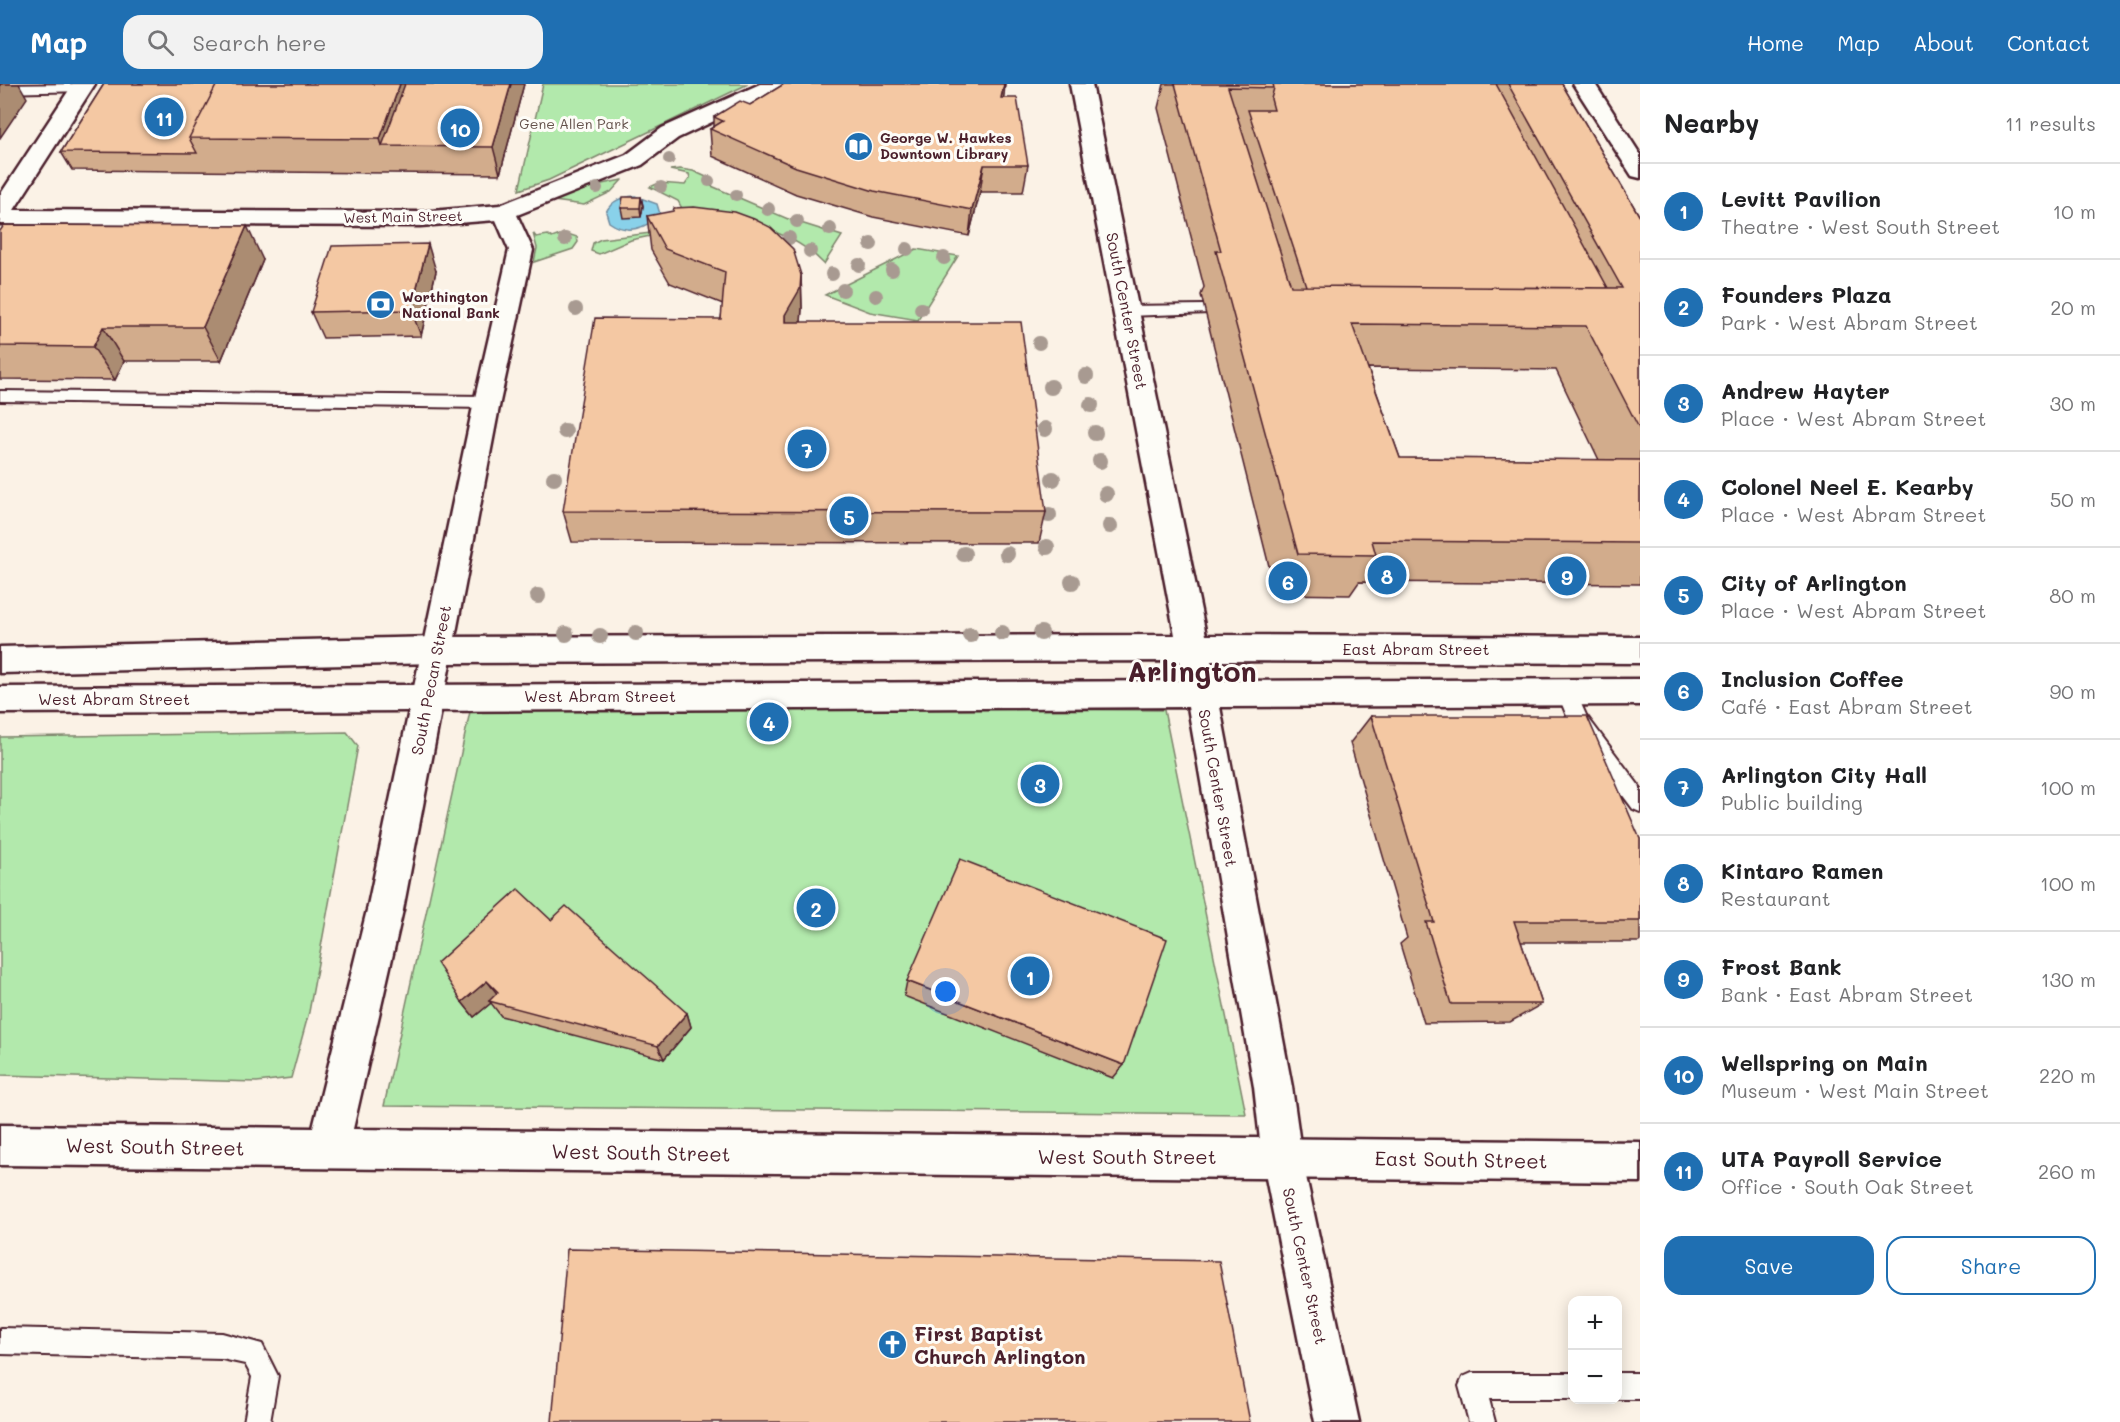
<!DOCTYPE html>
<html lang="en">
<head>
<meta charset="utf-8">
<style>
	body { margin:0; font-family:Mali,sans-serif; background:#f2f2f2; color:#202124 }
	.controls { position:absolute; right:18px; bottom:18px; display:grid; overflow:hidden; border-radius:12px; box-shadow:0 3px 15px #0003 }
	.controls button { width:54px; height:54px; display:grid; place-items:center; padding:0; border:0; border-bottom:2px solid #e0e0e0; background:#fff; color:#202124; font:30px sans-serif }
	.you { position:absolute; left:946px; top:908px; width:21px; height:21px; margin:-15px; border:4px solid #fff; border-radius:50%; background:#1a73e8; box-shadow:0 0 0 9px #1a73e833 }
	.badge { display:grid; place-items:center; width:39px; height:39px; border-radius:50%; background:#1f6fb2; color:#fff; font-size:20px; font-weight:700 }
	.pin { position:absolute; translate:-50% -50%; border:3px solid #fff; box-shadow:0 2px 6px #0006 }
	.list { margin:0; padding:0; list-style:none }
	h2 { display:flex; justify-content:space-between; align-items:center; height:78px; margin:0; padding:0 24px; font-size:26px }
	h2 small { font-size:20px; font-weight:400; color:#757577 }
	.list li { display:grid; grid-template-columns:39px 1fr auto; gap:18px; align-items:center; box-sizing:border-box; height:96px; padding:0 24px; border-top:2px solid #e0e0e0 }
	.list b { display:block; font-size:22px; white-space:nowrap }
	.list p { margin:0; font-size:20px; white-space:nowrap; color:#757577 }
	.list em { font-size:20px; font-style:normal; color:#757577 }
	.actions { display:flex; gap:12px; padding:18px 24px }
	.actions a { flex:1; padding:14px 0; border:2px solid #1f6fb2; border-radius:18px; text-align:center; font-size:21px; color:#1f6fb2 }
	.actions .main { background:#1f6fb2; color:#fff }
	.icon { flex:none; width:33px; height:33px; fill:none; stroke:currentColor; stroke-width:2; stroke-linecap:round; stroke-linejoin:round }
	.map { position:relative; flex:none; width:1640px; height:1338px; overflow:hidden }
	header { display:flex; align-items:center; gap:36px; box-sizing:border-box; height:84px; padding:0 30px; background:#1f6fb2; color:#fff }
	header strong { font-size:28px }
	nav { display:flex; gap:33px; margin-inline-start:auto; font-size:21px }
	.search { width:420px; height:54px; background:#f2f2f2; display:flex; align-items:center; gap:15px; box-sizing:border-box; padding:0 21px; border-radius:18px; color:#757577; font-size:22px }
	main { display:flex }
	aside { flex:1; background:#fff }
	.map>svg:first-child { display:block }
</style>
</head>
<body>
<header>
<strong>Map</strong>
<div class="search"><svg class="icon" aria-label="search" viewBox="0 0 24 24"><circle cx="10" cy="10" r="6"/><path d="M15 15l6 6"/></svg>Search here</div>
<nav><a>Home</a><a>Map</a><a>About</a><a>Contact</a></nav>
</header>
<main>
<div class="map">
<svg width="1640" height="1338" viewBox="0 0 1640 1338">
	<rect width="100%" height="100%" fill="#fbf2e6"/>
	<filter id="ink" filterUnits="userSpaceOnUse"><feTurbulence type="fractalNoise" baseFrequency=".0167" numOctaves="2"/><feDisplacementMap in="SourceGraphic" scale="12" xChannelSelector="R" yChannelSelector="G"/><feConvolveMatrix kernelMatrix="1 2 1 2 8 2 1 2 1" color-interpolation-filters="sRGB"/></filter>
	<g filter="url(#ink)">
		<!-- green -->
		<path fill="#b2e9ac" stroke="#7e846c" stroke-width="1.5" d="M543,0H748L549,96L519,106Z
			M680,85L693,87L713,96L707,100L788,135L842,152L824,180C788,141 734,137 684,128L678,117L650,103L659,99L685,101L690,94L689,90L670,86Z
			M622,96L611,108L584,121L554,117L594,99L602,100Z
			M533,149L536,153L548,151L552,154L565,149L577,153L578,158L573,165L534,178L537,164Z
			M651,149L660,150L631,156L599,170L591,167L593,159L601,155Z
			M916,165L958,172L918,236L870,228L825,211Z
			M471,623L1164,626L1246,1030L384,1022Z
			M347,648L358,662L309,928L291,994L257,998L0,991V653Z"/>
		<!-- water -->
		<path fill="#89d1ea" stroke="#708a9e" stroke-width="1.5" d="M635,112L657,120L660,130C646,145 627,151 609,138L606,128C612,116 622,113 635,112Z"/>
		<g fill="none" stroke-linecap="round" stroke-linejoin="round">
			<defs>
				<path id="lane" d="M82,0L86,1V7L0,9V1Z
					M1205,221L1212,226L1210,229L1127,232L1120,227L1127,222Z
					M0,307L487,312L495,318L487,324L0,317Z
					M1566,600L1573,602L1586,631L1640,703V728L1633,725L1571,642L1557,608L1559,602Z
					M0,1244L222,1249L262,1260L278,1292L270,1338H244L252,1293L245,1280L222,1275L0,1270Z
					M1472,1289H1572V1315H1489L1495,1338H1469L1459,1302L1463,1293Z
					M1618,1289H1640V1315H1618Z"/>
				<path id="street" d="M73,0H95L14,126L420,128L500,121L626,71L662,44L760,0H788L784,4L678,54L642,81L517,131L533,166L500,318L403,826L353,1045L1640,1058V1098L0,1081V1041L313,1044L367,826L474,318L509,166L496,136L420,142L0,140V111Z"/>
				<path id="secondary" d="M1070,0H1092L1206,551L1640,553V579L1211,577L1215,597L1640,595V621L1220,623L1292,1003L1302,1074L1359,1338H1315L1262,1074L1254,1003L1188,623L0,629V603L1183,597L1180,577L437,579L0,589V563L437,553L1175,551Z
					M1573,0H1595L1640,70V94L1632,92Z"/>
			</defs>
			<!-- lane casing -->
			<use href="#lane" stroke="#4a1f2b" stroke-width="4"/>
			<!-- street casing -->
			<use href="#street" stroke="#4a1f2b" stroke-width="5"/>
			<!-- secondary casing -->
			<use href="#secondary" stroke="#4a1f2b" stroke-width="5"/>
			<!-- lane -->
			<use href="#lane" fill="#fdfcf7" fill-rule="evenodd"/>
			<!-- street -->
			<use href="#street" fill="#fdfcf7" fill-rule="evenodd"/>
			<!-- secondary -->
			<use href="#secondary" fill="#fdfcf7" fill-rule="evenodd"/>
		</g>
		<!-- trees -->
		<g fill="#a89a91">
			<circle cx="669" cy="75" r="6"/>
			<circle cx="709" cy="97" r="6"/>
			<circle cx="661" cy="103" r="6"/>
			<circle cx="597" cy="104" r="6"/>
			<circle cx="736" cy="111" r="6"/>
			<circle cx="768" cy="125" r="7"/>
			<circle cx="797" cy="137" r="7"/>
			<circle cx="830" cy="145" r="7"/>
			<circle cx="789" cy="154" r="7"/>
			<circle cx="565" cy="155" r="7"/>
			<circle cx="871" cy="160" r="7"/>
			<circle cx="907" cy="165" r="7"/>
			<circle cx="810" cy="167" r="7"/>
			<circle cx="944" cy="174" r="7"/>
			<circle cx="859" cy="181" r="7"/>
			<circle cx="892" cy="186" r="7"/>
			<circle cx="832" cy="190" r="7"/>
			<circle cx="843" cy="206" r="7"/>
			<circle cx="876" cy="212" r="7"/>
			<circle cx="576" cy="225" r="7"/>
			<circle cx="921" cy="225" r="7"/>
			<circle cx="1039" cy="259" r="7"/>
			<circle cx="1086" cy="292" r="8"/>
			<circle cx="1051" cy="303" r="8"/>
			<circle cx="1091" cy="321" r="8"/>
			<circle cx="1045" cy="345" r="8"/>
			<circle cx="565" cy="347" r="8"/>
			<circle cx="1095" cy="349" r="8"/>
			<circle cx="1100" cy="377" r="8"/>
			<circle cx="554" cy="394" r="8"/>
			<circle cx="1053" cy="395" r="8"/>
			<circle cx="1106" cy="410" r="8"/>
			<circle cx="1049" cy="431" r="8"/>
			<circle cx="1110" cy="442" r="8"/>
			<circle cx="1047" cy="463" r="8"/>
			<circle cx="964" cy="470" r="8"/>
			<circle cx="1007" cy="470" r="8"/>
			<circle cx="1072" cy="498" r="8"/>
			<circle cx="538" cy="512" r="8"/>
			<circle cx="636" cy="549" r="8"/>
			<circle cx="1002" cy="549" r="8"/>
			<circle cx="1041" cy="549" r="8"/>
			<circle cx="566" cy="550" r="8"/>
			<circle cx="970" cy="551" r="8"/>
			<circle cx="600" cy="552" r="8"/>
		</g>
		<!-- wall -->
		<path fill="#d2ac8c" stroke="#4a1f2b" stroke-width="1.5" fill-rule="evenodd" d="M104,0H524L500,90L72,86L61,68Z
			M784,0H1005L1003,14L1028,81L1023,108H980L969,152L873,133L796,110L712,72L710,45L714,43V33L750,21Z
			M1164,0H1562L1640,133V500L1359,498L1350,511L1276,510L1201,211L1204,203L1158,24ZM1368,284L1556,286L1599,376L1400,374Z
			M641,113L643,122L641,133L623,134L621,124Z
			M647,132L801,191L802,224L801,238L1046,428L1039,459L572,458L563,427L721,235L723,220L670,199L651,166Z
			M0,147L263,176L221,277H124L115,296L0,295Z
			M436,187L421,252L323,254L311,228Z
			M1371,632L1640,755V857L1639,858H1521L1542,920L1510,938L1424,939L1400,860L1407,854L1350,659Z
			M551,836L687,929L691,943L664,975L501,932L491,919L474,933L462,918Z
			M907,897L1124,981L1113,994L904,912Z"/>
		<!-- shaded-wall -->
		<path fill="#ab8c72" stroke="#4a1f2b" stroke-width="1.5" d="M0,0H19L27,14L0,54Z
			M400,0H423L382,62L380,55Z
			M511,0H524L500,90L493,63Z
			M1004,0H1005L1004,12L997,41L1001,14Z
			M984,81L980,108L969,152L972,126Z
			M641,113L643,122L641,133L640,124Z
			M247,142L263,176L221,277L203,243Z
			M428,160L436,187L421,252L411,226Z
			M801,191L802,224L801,238L786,271L785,231Z
			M103,243L124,277L115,296L93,263Z
			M487,897L499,912L489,917L491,919L474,933L462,918Z
			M687,929L691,943L664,975L658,962Z"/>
		<!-- building -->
		<path fill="#f4c8a3" stroke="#4a1f2b" stroke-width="1.5" d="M104,0H217L189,54L197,69L61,68Z
			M217,0H400L380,55L189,54Z
			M405,0H511L493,63L382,62Z
			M784,0H1004L1001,14H1017L1028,81H984L972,126L874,107L796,83L710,45L723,37L714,33L740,17L750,21Z
			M1175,0H1273L1274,4L1228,3L1291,202L1622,204L1508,0H1562L1640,133V346L1586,242L1352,240L1400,374L1640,376V459L1372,457L1376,471L1298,470L1216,167H1221Z
			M1273,0H1496L1608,204L1306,202L1248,26H1274L1271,15L1274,4Z
			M623,113H641L640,124H621Z
			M694,123L735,128L754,135L770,143L793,165L801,191L800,205L785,231V238H1021L1046,428L563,427L595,234L721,235L725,188L665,165L647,132L673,127L674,124Z
			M4,141L247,142L203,243H103L93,263L0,262V147Z
			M428,160L411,226L311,228L332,162Z
			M1371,632H1587L1640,755V837H1514L1542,920H1451L1426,838H1434Z
			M960,775L1167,855L1124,981L907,897Z
			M518,805L551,836L566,822L687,929L658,962L489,917L498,908L487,897L462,918L437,879Z
			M567,1165L1219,1177L1250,1338H552Z"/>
	</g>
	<!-- icons -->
	<defs>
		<symbol id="library-disc" viewBox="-11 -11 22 22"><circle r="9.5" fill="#1f6fb2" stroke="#fdfcf7"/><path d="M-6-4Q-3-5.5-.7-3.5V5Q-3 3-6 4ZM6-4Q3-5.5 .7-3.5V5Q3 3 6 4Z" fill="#fff"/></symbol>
		<symbol id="bank-disc" viewBox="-11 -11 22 22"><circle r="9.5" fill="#1f6fb2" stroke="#fdfcf7"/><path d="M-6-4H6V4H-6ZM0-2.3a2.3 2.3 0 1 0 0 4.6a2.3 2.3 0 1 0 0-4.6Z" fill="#fff"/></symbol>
		<symbol id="church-disc" viewBox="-11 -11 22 22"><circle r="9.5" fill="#1f6fb2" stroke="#fdfcf7"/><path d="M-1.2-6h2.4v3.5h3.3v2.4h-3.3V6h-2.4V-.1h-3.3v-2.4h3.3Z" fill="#fff"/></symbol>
	</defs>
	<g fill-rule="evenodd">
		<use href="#library-disc" x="842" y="46" width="33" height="33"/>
		<use href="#bank-disc" x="364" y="204" width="33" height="33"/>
		<use href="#church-disc" x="876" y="1244" width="33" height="33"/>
	</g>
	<g text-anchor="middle" stroke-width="6" stroke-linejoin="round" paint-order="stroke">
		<!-- far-park labels -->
		<g font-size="14" fill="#64524b" stroke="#fdfcf7">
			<text x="574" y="45">Gene Allen Park</text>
		</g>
		<!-- far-poi labels -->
		<g font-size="14" font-weight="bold" fill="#4a1f2b" stroke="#fdfcf7" text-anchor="start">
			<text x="880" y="59">George W. Hawkes<tspan x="880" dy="16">Downtown Library</tspan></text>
			<text x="402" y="218">Worthington<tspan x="402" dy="16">National Bank</tspan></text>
		</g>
		<!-- far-street labels -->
		<g font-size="14" fill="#4a1f2b" stroke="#fdfcf7">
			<text transform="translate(403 133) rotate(-1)" y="5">West Main Street</text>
		</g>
		<!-- street labels -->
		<g font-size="16" fill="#4a1f2b" stroke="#fdfcf7">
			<text transform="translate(1127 227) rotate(79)" y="6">South Center Street</text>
			<text x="1416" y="571">East Abram Street</text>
			<text transform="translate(431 596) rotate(-79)" y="6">South Pecan Street</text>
			<text x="600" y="618">West Abram Street</text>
			<text x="114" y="621">West Abram Street</text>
			<text transform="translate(1218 704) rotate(80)" y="6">South Center Street</text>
			<text transform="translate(1305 1182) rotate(78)" y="6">South Center Street</text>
		</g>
		<!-- near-street labels -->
		<g font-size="20" fill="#4a1f2b" stroke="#fdfcf7">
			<text transform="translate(155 1063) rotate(1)" y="7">West South Street</text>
			<text transform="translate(641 1069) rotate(1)" y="7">West South Street</text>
			<text x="1127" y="1080">West South Street</text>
			<text transform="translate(1461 1076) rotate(1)" y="7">East South Street</text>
		</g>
		<!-- near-poi labels -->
		<g font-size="20" font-weight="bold" fill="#4a1f2b" stroke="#fdfcf7" text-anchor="start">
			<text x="914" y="1257">First Baptist<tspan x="914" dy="23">Church Arlington</tspan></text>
		</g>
		<!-- town labels -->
		<g font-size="28" font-weight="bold" fill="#4a1f2b" stroke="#fdfcf7">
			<text x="1192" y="598">Arlington</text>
		</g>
	</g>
</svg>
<div class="controls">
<button>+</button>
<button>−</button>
</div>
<div class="you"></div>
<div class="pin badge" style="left:1030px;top:892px">1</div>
<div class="pin badge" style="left:816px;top:824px">2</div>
<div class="pin badge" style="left:1040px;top:700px">3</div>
<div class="pin badge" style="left:769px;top:638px">4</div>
<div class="pin badge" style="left:849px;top:432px">5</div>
<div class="pin badge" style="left:1288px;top:497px">6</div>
<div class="pin badge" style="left:807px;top:365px">7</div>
<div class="pin badge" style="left:1387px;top:491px">8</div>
<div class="pin badge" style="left:1567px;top:492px">9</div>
<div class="pin badge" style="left:460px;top:44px">10</div>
<div class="pin badge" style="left:164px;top:33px">11</div>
</div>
<aside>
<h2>Nearby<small>11 results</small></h2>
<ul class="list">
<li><span class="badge">1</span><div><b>Levitt Pavilion</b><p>Theatre · West South Street</p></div><em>10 m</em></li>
<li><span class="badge">2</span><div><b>Founders Plaza</b><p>Park · West Abram Street</p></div><em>20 m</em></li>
<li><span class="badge">3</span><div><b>Andrew Hayter</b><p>Place · West Abram Street</p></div><em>30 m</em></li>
<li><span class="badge">4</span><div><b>Colonel Neel E. Kearby</b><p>Place · West Abram Street</p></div><em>50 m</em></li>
<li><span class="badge">5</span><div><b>City of Arlington</b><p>Place · West Abram Street</p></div><em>80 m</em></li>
<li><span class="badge">6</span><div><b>Inclusion Coffee</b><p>Café · East Abram Street</p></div><em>90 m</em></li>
<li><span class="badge">7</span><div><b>Arlington City Hall</b><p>Public building</p></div><em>100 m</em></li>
<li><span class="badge">8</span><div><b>Kintaro Ramen</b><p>Restaurant</p></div><em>100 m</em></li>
<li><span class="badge">9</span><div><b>Frost Bank</b><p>Bank · East Abram Street</p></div><em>130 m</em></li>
<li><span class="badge">10</span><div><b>Wellspring on Main</b><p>Museum · West Main Street</p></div><em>220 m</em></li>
<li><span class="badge">11</span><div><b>UTA Payroll Service</b><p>Office · South Oak Street</p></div><em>260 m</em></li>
</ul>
<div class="actions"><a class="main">Save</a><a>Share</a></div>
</aside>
</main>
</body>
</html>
